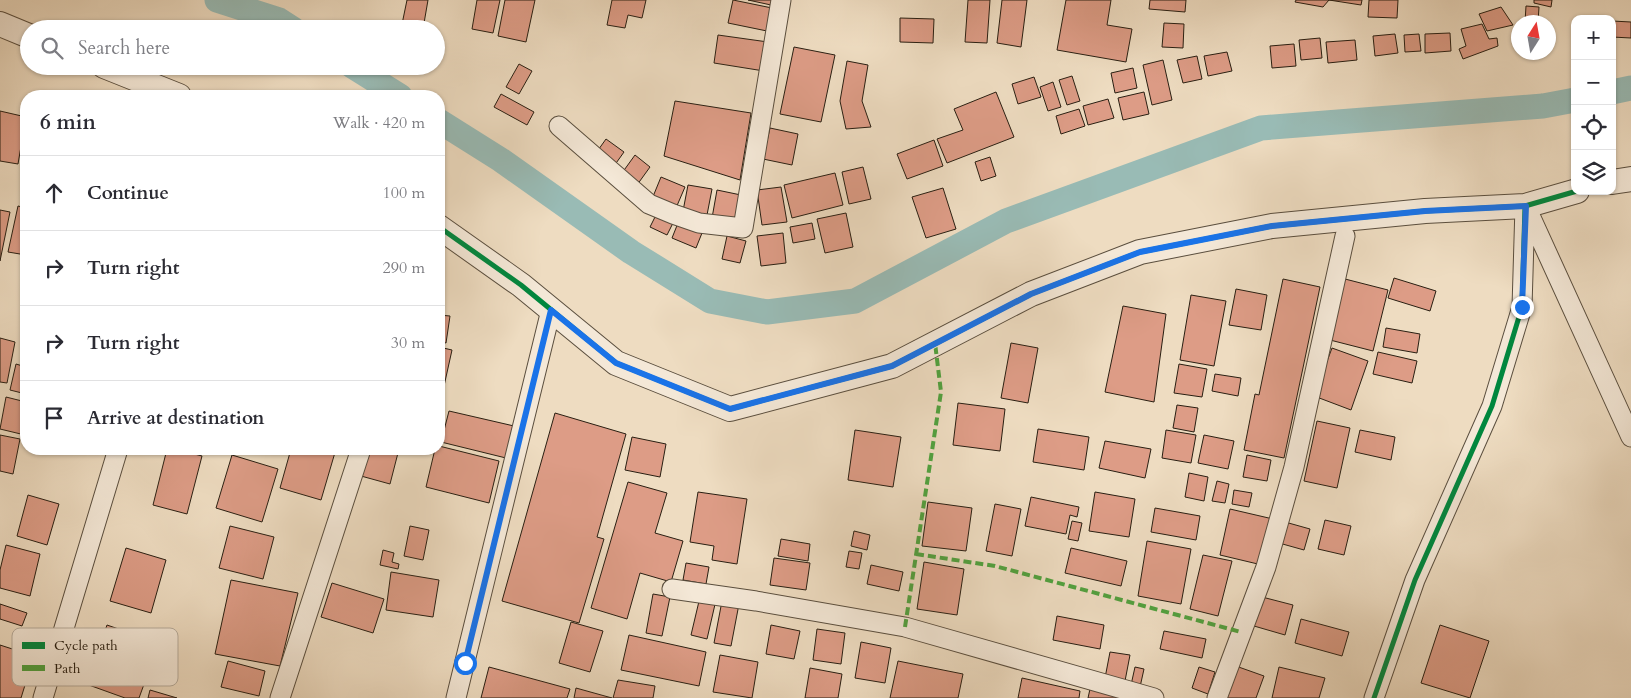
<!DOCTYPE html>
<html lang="en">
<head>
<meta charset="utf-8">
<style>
	body { margin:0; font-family:Cardo,serif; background:#f2f2f3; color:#2b2b33 }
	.controls { position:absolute; right:15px; top:15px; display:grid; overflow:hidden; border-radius:10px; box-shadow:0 1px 4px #0004 }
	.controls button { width:45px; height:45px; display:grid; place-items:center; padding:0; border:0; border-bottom:1px solid #e1e1e2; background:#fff; color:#2b2b33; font:25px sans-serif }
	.compass { position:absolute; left:1511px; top:15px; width:45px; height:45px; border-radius:50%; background:#fff; box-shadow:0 1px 4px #0004; rotate:11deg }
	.stop { position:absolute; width:15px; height:15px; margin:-11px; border:4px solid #1a73e8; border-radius:50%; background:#fff }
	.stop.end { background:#1a73e8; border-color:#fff; box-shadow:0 1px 5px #0008 }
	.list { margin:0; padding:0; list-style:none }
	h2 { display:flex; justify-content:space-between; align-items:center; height:65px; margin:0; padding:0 20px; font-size:21px }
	h2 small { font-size:16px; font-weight:400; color:#7c7c81 }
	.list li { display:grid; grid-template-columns:32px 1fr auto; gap:15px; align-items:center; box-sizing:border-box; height:75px; padding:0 20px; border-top:1px solid #e1e1e2 }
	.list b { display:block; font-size:19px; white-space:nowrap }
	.list em { font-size:16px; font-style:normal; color:#7c7c81 }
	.icon { flex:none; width:28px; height:28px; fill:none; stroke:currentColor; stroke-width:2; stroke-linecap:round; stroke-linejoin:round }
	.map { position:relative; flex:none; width:1631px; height:698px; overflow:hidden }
	.search { position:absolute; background:#fff; box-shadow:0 1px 4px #0004; left:20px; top:20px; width:425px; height:55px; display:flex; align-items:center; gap:12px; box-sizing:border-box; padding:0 18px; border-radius:28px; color:#7c7c81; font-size:19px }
	.panel { position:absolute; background:#fff; box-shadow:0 1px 4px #0004; left:20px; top:90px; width:425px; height:365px; border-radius:20px }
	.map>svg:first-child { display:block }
</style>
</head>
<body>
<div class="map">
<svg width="1631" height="698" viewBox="0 0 1631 698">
	<rect width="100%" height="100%" fill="#eedcc1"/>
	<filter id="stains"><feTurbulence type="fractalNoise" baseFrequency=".004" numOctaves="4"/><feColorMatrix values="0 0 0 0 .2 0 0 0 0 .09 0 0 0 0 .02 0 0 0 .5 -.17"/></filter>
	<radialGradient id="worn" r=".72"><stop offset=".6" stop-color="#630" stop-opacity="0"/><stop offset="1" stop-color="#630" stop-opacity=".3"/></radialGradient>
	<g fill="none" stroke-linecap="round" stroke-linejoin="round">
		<!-- canal -->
		<path stroke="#99bbb5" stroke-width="25" d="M217,0L279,20L293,29
			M352,66L400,96
			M1612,92L1631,88
			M439,121L501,160L631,252L710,301L767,312L855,301L1006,221L1261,128L1543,106L1575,100"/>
	</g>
	<!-- building -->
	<path fill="#dd9c86" stroke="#291f12" d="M407,0H428L423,29H401Z
		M477,0H500L493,33L472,29Z
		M505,0H535L526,42L498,36Z
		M612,0H646L642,18L628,15L625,28L607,25Z
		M733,0L772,8L767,31L728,23Z
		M748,0H772L771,5Z
		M968,0H990L987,43L965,42Z
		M1002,0H1027L1021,47L997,43Z
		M1066,0H1111L1107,25L1132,29L1126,62L1057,50Z
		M1150,0H1186L1185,12L1149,9Z
		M1296,0H1362L1361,5L1329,0L1323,7L1295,2Z
		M1369,0H1398L1397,18L1368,17Z
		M1534,0H1552L1551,7L1534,3Z
		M1526,6L1539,7L1538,22H1525Z
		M1501,7L1513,25L1487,31L1479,14Z
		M900,18L934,19L933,43L900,42Z
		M1612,21L1631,22V38L1612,37Z
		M1164,23L1184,24L1183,48L1162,47Z
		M1482,24L1489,39L1497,38L1498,46L1463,59L1459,49L1466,46L1461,29Z
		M1450,33L1451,51L1425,53V34Z
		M1395,34L1398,53L1375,56L1373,36Z
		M1419,34L1421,51L1405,52L1404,35Z
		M718,35L768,42L764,71L714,63Z
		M1320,38L1322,58L1301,60L1299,40Z
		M1355,40L1357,60L1328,63L1326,42Z
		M1294,44L1296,66L1272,68L1270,46Z
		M794,47L835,55L821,122L780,114Z
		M1227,52L1232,71L1208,76L1204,56Z
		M1197,56L1202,79L1183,83L1177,60Z
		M1163,60L1172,100L1152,105L1143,65Z
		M847,61L868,65L862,101L871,127L846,129L840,101Z
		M519,64L532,71L519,94L506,87Z
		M1133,68L1137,88L1115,93L1111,73Z
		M1072,76L1080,101L1067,105L1059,80Z
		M1034,77L1041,97L1018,104L1012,84Z
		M1053,82L1061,107L1048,111L1040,87Z
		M996,92L1014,137L947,163L937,139L963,130L954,109Z
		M1144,92L1149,114L1123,120L1118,98Z
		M501,94L534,112L527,125L494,107Z
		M1108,99L1114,118L1088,125L1083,106Z
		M675,101L751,113L740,180L664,156Z
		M1079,109L1085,126L1061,134L1056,116Z
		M0,111L26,117L18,164L0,161Z
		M770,128L798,134L792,165L763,159Z
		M606,139L624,152L614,166L596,153Z
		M934,140L943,166L907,179L897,154Z
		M635,155L650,167L637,185L622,173Z
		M990,157L996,176L981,181L975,162Z
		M863,167L871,199L849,204L842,172Z
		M835,173L843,205L792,218L784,185Z
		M661,177L685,187L676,208L652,199Z
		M688,185L712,189L707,215L683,211Z
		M781,187L787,222L762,225L757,190Z
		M943,188L956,229L926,238L912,197Z
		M717,190L741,195L737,223L712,218Z
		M18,206L26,208V255L8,252Z
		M0,210L10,212L0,261Z
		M657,213L674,221L667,235L650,227Z
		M846,213L853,247L825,253L817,219Z
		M678,223L702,233L696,248L672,238Z
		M812,223L815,239L793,243L790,227Z
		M783,233L786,263L761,266L757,236Z
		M727,236L746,241L740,263L722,259Z
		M1394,278L1436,291L1430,311L1388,298Z
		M1283,279L1320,287L1284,458L1244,450L1255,394L1259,395Z
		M1345,279L1388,290L1373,351L1330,340Z
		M1236,289L1267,295L1261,330L1229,325Z
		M1191,295L1226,301L1214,366L1180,360Z
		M1123,306L1166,314L1154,402L1105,392Z
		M439,315L450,316L446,343L439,341Z
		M1386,328L1420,334L1417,353L1383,347Z
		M0,338L15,342L7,383L0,382Z
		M1011,343L1038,348L1028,403L1001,398Z
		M439,347L452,350L444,386L439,385Z
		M1332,348L1368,361L1351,410L1314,396Z
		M1378,352L1417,361L1412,383L1373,374Z
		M16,364L26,367V394L10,390Z
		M1179,364L1207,369L1202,397L1174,393Z
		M1215,374L1241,378L1238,396L1212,391Z
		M6,397L26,402V427L25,435L0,429Z
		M958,403L1005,409L1000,451L953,445Z
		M1177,405L1198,408L1194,432L1173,428Z
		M449,411L514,426L506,458L441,442Z
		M555,413L626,434L597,537L604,539L579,623L502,601Z
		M1317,421L1350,428L1337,488L1304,481Z
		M1038,429L1089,437L1084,470L1033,462Z
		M855,430L901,437L893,487L848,480Z
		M1166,430L1196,435L1191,463L1162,458Z
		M1360,430L1395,437L1391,460L1355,452Z
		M0,435L20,439L13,474L0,471Z
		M1204,435L1234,441L1228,469L1198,463Z
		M632,437L666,444L660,477L625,470Z
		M1105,441L1151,449L1145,478L1099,468Z
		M439,446L499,461L489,503L426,487L435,449H439Z
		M167,449H175L202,456L187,514L153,505Z
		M291,449H336L321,500L280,488Z
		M368,449H399L390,484L361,476Z
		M232,455L278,469L262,522L216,508Z
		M1247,455L1271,460L1267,481L1243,477Z
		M1189,473L1208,477L1204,501L1185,497Z
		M1217,481L1229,484L1225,503L1212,501Z
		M628,482L667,493L655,533L683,541L671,582L640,573L627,619L591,608Z
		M1234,490L1252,493L1249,507L1232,504Z
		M698,492L747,499L737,564L712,560L714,546L690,542Z
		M1095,492L1135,499L1129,537L1089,531Z
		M28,495L59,504L47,545L17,536Z
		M1031,497L1079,507L1077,517L1070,515L1066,534L1025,526Z
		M928,502L972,508L966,551L922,546Z
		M995,504L1021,509L1012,556L986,551Z
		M1155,508L1200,516L1196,540L1151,532Z
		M1230,509L1273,519L1262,565L1220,555Z
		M1325,520L1351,526L1344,555L1318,549Z
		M1072,521L1082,523L1078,541L1068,539Z
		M1285,522L1310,529L1304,550L1279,543Z
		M230,526L274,537L263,579L219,568Z
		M410,526L429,530L423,560L404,556Z
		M854,531L870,535L867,550L851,546Z
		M781,539L810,544L808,561L778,556Z
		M1147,541L1191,549L1181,604L1138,596Z
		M6,545L40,554L30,596L0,588V570Z
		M126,548L166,560L151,613L110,601Z
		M1071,548L1127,561L1121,586L1065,573Z
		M383,550L394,553L392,562L399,564L398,569L380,565Z
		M849,551L862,553L859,569L846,567Z
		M1203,555L1232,561L1218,616L1190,609Z
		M774,558L810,563L806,590L770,585Z
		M924,562L964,569L957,615L917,609Z
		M686,563L709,567L706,584L683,580Z
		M871,565L903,572L899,591L867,584Z
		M391,572L439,580L433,617L386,610Z
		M231,580L298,593L280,666L215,654Z
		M332,583L384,599L373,633L321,617Z
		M653,594L670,597L662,636L646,633Z
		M700,597L716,600L707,639L691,635Z
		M1262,597L1293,605L1285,635L1254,626Z
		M722,601L739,604L731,646L714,643Z
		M0,604L27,613L22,626L0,619Z
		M1057,616L1104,625L1100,649L1053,640Z
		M1301,619L1349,632L1342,656L1295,643Z
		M571,622L603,631L590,672L559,663Z
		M107,625L159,643L139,698H125L86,684Z
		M771,625L800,631L794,659L766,654Z
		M1440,625L1489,641L1470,698L1421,683Z
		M817,629L845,633L841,664L813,660Z
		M1164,631L1206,639L1202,658L1160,649Z
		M629,635L706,652L699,686L621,670Z
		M861,642L891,648L885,683L855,678Z
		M0,645L34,656L21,698H0Z
		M1110,652L1130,655L1125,681L1105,678Z
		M720,655L758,662L752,698L713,692Z
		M228,661L265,671L259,696L221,687Z
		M898,661L963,674L958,698H890Z
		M1233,665L1264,676L1256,698H1222Z
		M489,667L570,689L567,698H481Z
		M1135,667L1144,669L1140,687L1131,685Z
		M1199,667L1215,672L1208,694L1192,688Z
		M1279,667L1325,678L1319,698H1272Z
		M810,668L842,674L838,698H805Z
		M1022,678L1080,691L1079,698H1018Z
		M618,680L655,686L653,698H613Z
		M576,688L612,698H574Z
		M1090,689L1124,698H1088Z
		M150,690L177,698H148Z"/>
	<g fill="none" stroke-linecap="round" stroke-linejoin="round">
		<defs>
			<path id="minor" d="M559,126L649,204L673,214L699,223L743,228L781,0
				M1527,209L1631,437
				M672,589L756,601L905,627L1154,698
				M43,698L118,449
				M280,698L361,449
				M456,698L551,310
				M1217,698L1266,567L1294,467L1345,236
				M1374,698L1415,580L1492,406L1522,307L1525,206"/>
			<path id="tertiary" d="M0,24L29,36
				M104,66L179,96
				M1612,182L1631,179
				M439,227L521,285L616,363L730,409L892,366L1031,294L1140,252L1272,226L1425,211L1525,206L1577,191"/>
		</defs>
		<!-- minor casing -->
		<use href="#minor" stroke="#5a4e3e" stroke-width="21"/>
		<!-- tertiary casing -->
		<use href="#tertiary" stroke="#5a4e3e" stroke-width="26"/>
		<!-- minor -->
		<use href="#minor" stroke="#f4e8d7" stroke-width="19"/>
		<!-- tertiary -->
		<use href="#tertiary" stroke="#f4e8d7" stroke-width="24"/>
		<!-- quiet -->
		<path stroke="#51a23f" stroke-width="4" stroke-dasharray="8 4" stroke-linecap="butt" d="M916,554L995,566L1241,632
			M905,627L941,392L935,343"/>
		<defs>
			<path id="cycleway" d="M439,227L521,285L616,363L730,409L892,366L1031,294L1140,252L1272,226L1425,211L1525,206L1577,191
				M1374,698L1415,580L1492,406L1522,307L1525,206"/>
		</defs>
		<!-- cycleway casing -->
		<use href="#cycleway" stroke="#f4e8d7" stroke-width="8"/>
		<!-- cycleway -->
		<use href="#cycleway" stroke="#00873e" stroke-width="5"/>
	</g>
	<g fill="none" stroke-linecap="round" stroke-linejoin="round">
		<!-- route -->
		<path stroke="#1a73e8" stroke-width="6" d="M465,663L551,310L616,363L730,409L892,366L1031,294L1140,252L1272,226L1425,211L1526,206L1522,307"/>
	</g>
	<!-- legend -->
	<rect x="12" y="628" width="166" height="58" rx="8" fill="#f4e8d7" stroke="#b7ac9c" stroke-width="1"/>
	<rect x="22" y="642" width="23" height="7" fill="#00873e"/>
	<rect x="22" y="665" width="23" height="6" fill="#51a23f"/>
	<g font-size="14" fill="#291f12">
		<text x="54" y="650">Cycle path</text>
		<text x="54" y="673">Path</text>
	</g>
	<rect width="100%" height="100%" filter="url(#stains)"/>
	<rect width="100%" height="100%" fill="url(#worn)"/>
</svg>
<div class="controls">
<button>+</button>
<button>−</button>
<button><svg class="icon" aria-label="locate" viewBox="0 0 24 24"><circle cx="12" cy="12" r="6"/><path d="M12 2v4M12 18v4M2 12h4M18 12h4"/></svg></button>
<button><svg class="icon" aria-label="layers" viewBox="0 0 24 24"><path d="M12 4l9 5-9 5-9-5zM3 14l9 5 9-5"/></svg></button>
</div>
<svg class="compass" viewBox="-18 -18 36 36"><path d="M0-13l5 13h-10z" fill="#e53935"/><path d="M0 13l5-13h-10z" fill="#7c7c81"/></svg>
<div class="stop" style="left:465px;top:663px"></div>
<div class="stop end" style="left:1522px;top:307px"></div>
<div class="search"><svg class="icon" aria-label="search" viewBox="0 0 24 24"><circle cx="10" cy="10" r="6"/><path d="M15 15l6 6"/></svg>Search here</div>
<section class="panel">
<h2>6 min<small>Walk · 420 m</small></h2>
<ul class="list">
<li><svg class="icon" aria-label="ahead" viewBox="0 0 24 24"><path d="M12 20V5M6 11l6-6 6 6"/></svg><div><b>Continue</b></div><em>100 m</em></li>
<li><svg class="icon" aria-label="right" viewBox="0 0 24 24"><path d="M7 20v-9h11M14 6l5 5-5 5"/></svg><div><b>Turn right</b></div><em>290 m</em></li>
<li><svg class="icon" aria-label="right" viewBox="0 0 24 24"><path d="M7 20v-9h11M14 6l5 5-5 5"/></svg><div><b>Turn right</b></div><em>30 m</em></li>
<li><svg class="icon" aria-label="arrive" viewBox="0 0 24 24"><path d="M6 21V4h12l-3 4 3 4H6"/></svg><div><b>Arrive at destination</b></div></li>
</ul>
</section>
</div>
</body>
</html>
